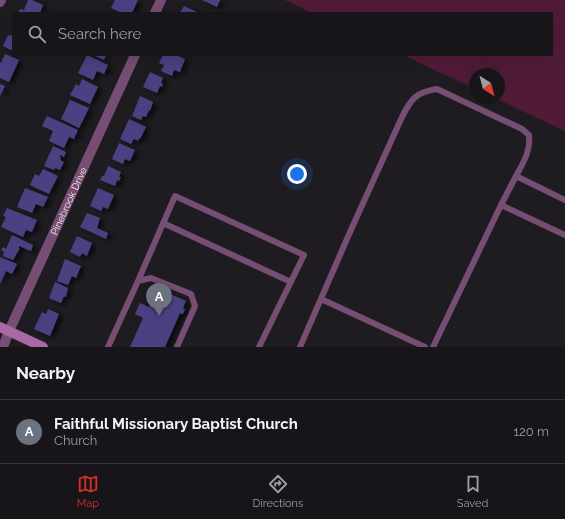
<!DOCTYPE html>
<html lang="en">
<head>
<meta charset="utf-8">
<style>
	body { margin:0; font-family:Raleway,sans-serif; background:#201e22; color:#f1f3f6 }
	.compass { position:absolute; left:469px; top:68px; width:36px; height:36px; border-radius:50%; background:#171519; box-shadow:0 4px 16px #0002; rotate:144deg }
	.you { position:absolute; left:297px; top:174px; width:14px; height:14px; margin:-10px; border:3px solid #fff; border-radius:50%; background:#1a73e8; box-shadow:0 0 0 6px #1a73e833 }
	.badge { display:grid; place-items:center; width:26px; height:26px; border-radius:50%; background:#d93025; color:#fff; font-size:13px; font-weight:700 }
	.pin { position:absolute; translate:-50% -33px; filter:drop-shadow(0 1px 2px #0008) }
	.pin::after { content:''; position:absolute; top:21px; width:14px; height:12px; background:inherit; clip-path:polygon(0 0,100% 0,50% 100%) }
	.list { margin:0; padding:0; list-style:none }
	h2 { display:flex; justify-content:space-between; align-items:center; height:52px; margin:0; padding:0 16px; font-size:17px }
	h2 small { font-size:13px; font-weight:400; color:#9e9fa2 }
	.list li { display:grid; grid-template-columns:26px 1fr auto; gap:12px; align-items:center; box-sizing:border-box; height:64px; padding:0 16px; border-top:1px solid #363438 }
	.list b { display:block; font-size:15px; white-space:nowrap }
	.list p { margin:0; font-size:13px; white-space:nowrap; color:#9e9fa2 }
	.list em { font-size:13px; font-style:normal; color:#9e9fa2 }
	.icon { flex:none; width:22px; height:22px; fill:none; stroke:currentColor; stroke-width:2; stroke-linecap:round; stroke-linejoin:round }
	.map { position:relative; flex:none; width:565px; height:347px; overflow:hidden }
	.search { position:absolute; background:#171519; box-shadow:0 4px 16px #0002; left:12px; right:12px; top:12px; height:44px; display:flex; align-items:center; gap:10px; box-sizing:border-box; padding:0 14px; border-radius:0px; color:#9e9fa2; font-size:15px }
	.sheet { height:116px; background:#171519 }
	nav { display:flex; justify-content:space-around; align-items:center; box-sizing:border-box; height:56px; border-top:1px solid #363438; background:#171519; font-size:11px; color:#9e9fa2 }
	nav a { display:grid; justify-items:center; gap:2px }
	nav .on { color:#d93025 }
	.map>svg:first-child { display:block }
</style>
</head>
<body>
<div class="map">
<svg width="565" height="347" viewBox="0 0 565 347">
	<defs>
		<filter id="shadow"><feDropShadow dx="4.5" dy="2.5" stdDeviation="2" flood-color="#0009"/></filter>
	</defs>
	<rect width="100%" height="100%" fill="#1f1c21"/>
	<!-- green -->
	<path fill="#511b38" d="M285,0H565V131L495,98H499V74H475V89L403,55H552V13H312Z"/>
	<!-- building -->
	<path fill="#4c4082" filter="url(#shadow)" d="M28,0H32L43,5L40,13H18L20,9L24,10Z
		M115,0H138L132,13H122L111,8Z
		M202,0H220L217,7Z
		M184,6L199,13H180Z
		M13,31V51L3,46L8,35L11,36Z
		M5,54L19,60L9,82L0,78V62L1,63Z
		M87,55L108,65L104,74L97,71L93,80L78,73Z
		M93,55H106L104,60Z
		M163,55H176L185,59L180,72L174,70L172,76L161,71L164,65L159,63Z
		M150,72L163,78L161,83L163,84L162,87L160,86L157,93L143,87Z
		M82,79L98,87L90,104L70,95L76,84L79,86Z
		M0,84L5,86L0,96Z
		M140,96L153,102L150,111L149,110L146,117L143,116L141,120L132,116Z
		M70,100L89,108L79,128L61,119Z
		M47,116L78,130L74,139L69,137L64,148L49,141L53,131L42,126Z
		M129,119L146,127L140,139L139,138L138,141L134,139L131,144L120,139Z
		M119,143L135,150L130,161L125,159L123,164L112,159Z
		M53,146L66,152L64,157L60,155V157L61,158L60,160L64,162L60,170L55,168L54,170L44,166Z
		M108,166L121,172L119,177H121L119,181L117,180L115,186L100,180L102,176H104Z
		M43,169L58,176L49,194L30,185L35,174L39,176Z
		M25,188L48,197L43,207L36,204L32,213L17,207Z
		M98,188L114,195L108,209L103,207L101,211L90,206Z
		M7,208L37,220L32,232L26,230L23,237L1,227L6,217L3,216Z
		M87,213L100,218L97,228L108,233L106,239L80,227Z
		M12,235L33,245L31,251L19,246V248H20L13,260L3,256L4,252L1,250L3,247L6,249Z
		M77,236L92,243L87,256L82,253L80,257L70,252Z
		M0,257L17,264L12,274L6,271L0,284Z
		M65,259L81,266L76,278L72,276L68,285L57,281Z
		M55,282L68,288L66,297L64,296L61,303L49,298Z
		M157,288L186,301L183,308L185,309L183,314L180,313L165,347H130L143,318L135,314L140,303L149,307L152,300L149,299L151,294L154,295Z
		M48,309L59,314L50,336L34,329L42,312L46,314Z"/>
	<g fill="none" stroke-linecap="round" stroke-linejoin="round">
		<!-- service -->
		<path stroke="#764e73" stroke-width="6" d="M565,200L516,176L501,205L565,235
			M163,223L291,282
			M138,281L175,196L304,255L259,347
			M321,299L425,347
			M108,347L138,281L151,278L191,294L195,306L177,347
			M300,347L350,232L402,117C411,99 416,92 437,89L522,129L529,135C531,151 523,163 516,176
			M433,347L501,205"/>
		<!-- minor -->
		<g stroke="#764e73" stroke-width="10">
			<path d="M0,2L1,0"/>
			<path d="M155,13L161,0"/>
			<path id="s1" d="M3,347L9,331L135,55"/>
		</g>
		<!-- secondary -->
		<path stroke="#aa69a4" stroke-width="10" d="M0,327L43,347"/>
	</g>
	<g text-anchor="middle" stroke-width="3.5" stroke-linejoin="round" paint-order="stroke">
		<!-- street labels -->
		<g font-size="10" fill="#edeaef" stroke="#161218">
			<text dy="4" stroke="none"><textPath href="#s1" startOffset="160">Pinebrook Drive</textPath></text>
		</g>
	</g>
</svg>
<svg class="compass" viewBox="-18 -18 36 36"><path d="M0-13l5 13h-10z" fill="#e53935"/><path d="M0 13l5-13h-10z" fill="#9e9fa2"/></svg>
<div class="you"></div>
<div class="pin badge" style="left:159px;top:316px;background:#6b7280">A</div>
<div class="search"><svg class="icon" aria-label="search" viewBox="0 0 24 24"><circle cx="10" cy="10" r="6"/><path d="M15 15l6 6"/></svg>Search here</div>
</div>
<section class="sheet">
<h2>Nearby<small></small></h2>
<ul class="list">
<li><span class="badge" style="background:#6b7280">A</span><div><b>Faithful Missionary Baptist Church</b><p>Church</p></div><em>120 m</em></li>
</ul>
</section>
<nav>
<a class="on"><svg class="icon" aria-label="map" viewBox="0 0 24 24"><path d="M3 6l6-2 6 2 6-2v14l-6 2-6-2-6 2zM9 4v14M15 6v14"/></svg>Map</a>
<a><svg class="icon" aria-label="directions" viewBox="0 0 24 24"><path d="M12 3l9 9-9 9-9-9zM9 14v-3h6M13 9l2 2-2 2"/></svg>Directions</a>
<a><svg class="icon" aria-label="saved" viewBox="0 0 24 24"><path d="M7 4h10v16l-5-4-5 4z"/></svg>Saved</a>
</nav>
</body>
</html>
